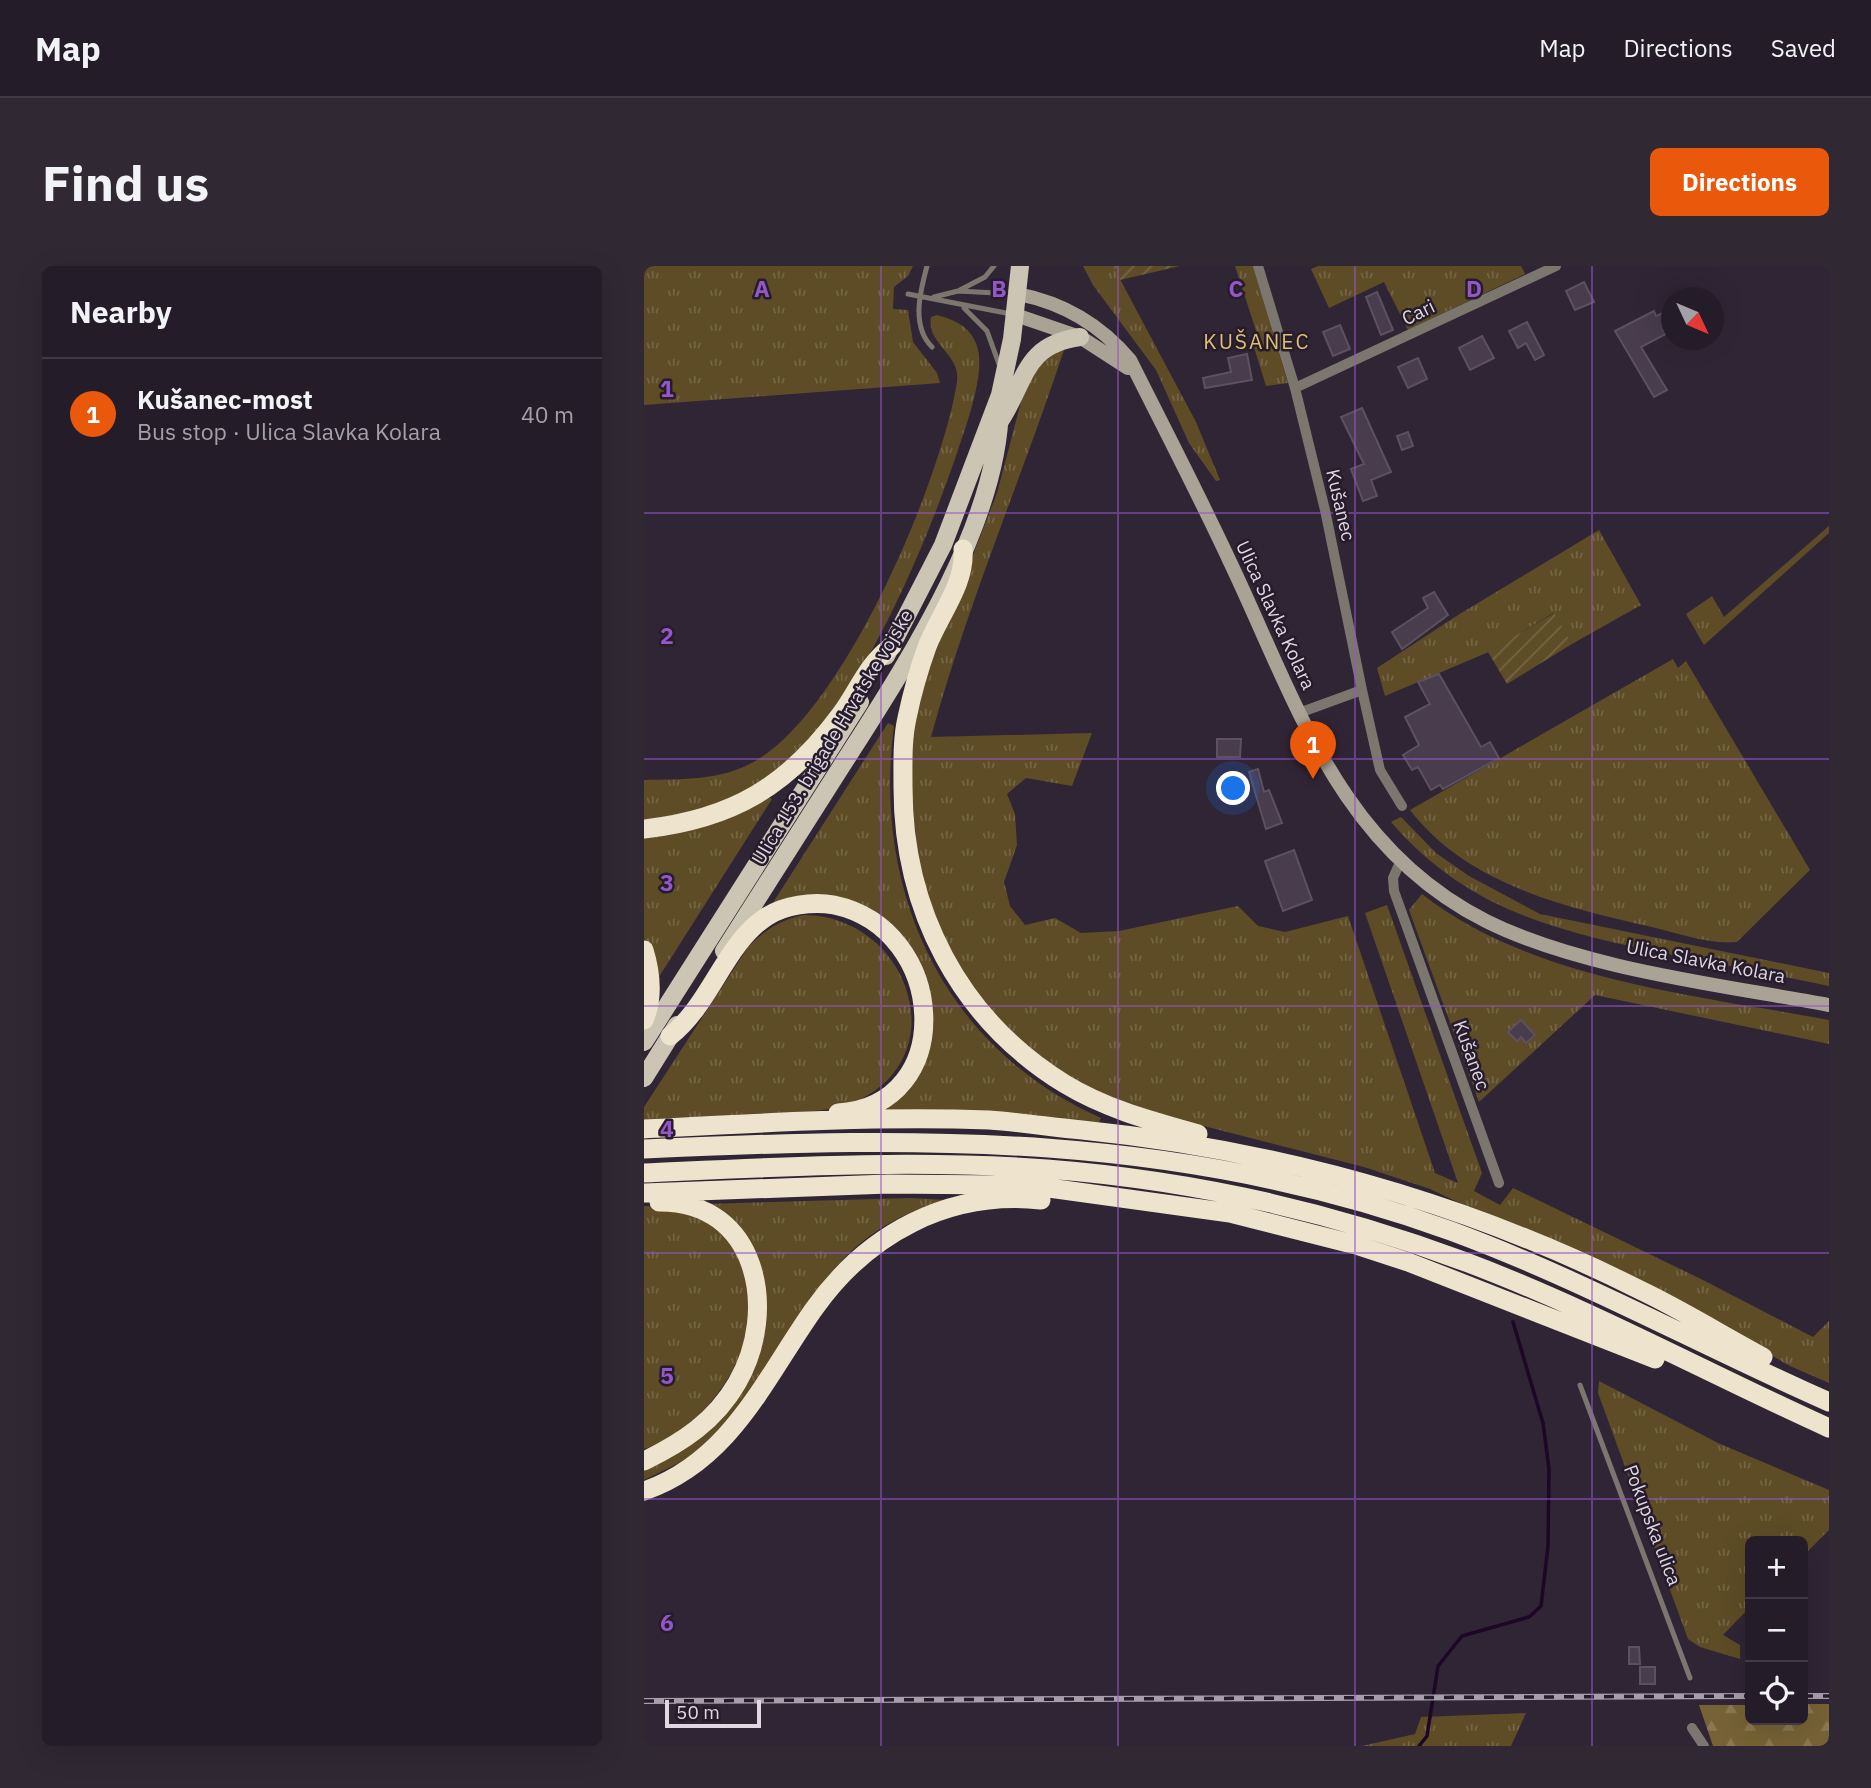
<!DOCTYPE html>
<html lang="en">
<head>
<meta charset="utf-8">
<style>
	body { margin:0; font-family:"IBM Plex Sans",sans-serif; background:#302934; color:#f1f3f6 }
	.controls { position:absolute; right:21px; bottom:21px; display:grid; overflow:hidden; border-radius:10px; box-shadow:0 7px 28px #0002 }
	.controls button { width:63px; height:63px; display:grid; place-items:center; padding:0; border:0; border-bottom:2px solid #413a45; background:#241c28; color:#f1f3f6; font:35px sans-serif }
	.compass { position:absolute; left:1017px; top:21px; width:63px; height:63px; border-radius:50%; background:#241c28; box-shadow:0 7px 28px #0002; rotate:134deg }
	.scale { position:absolute; left:21px; bottom:18px; width:96px; box-sizing:border-box; padding-left:7px; border:4px solid #dfd7e2; border-top:0; font-size:19px; line-height:24px; white-space:nowrap; color:#dfd7e2; -webkit-text-stroke:5px #261c2b; paint-order:stroke }
	.you { position:absolute; left:590px; top:523px; width:24px; height:24px; margin:-18px; border:5px solid #fff; border-radius:50%; background:#1a73e8; box-shadow:0 0 0 10px #1a73e833 }
	.badge { display:grid; place-items:center; width:46px; height:46px; border-radius:50%; background:#ea580c; color:#fff; font-size:23px; font-weight:700 }
	.pin { position:absolute; translate:-50% -58px; filter:drop-shadow(0 2px 4px #0008) }
	.pin::after { content:''; position:absolute; top:37px; width:24px; height:21px; background:inherit; clip-path:polygon(0 0,100% 0,50% 100%) }
	.list { margin:0; padding:0; list-style:none }
	h2 { display:flex; justify-content:space-between; align-items:center; height:91px; margin:0; padding:0 28px; font-size:30px }
	h2 small { font-size:23px; font-weight:400; color:#a3a1a8 }
	.list li { display:grid; grid-template-columns:46px 1fr auto; gap:21px; align-items:center; box-sizing:border-box; height:112px; padding:0 28px; border-top:2px solid #413a45 }
	.list b { display:block; font-size:26px; white-space:nowrap }
	.list p { margin:0; font-size:23px; white-space:nowrap; color:#a3a1a8 }
	.list em { font-size:23px; font-style:normal; color:#a3a1a8 }
	.icon { flex:none; width:38px; height:38px; fill:none; stroke:currentColor; stroke-width:2; stroke-linecap:round; stroke-linejoin:round }
	.map { position:relative; flex:none; width:1185px; height:1480px; overflow:hidden; border-radius:10px }
	header { display:flex; align-items:center; gap:42px; box-sizing:border-box; height:98px; padding:0 35px; background:#241c28; border-bottom:2px solid #413a45 }
	header strong { font-size:33px }
	nav { display:flex; gap:38px; margin-inline-start:auto; font-size:24px }
	.intro { display:flex; align-items:center; justify-content:space-between; box-sizing:border-box; height:168px; padding:0 42px }
	h1 { margin:0; font-size:49px }
	.button { padding:18px 32px; border-radius:10px; background:#ea580c; color:#fff; font-size:24px; font-weight:700 }
	main { display:flex; gap:42px; padding:0 42px }
	aside { flex:1; background:#241c28; border-radius:10px; box-shadow:0 7px 28px #0002 }
	.map>svg:first-child { display:block }
</style>
</head>
<body>
<header>
<strong>Map</strong>
<nav><a>Map</a><a>Directions</a><a>Saved</a></nav>
</header>
<div class="intro"><h1>Find us</h1><a class="button">Directions</a></div>
<main>
<aside>
<h2>Nearby<small></small></h2>
<ul class="list">
<li><span class="badge">1</span><div><b>Kušanec-most</b><p>Bus stop · Ulica Slavka Kolara</p></div><em>40 m</em></li>
</ul>
</aside>
<div class="map">
<svg width="1185" height="1480" viewBox="0 0 1185 1480">
	<defs>
		<pattern id="grass-tufts" width="24" height="20" patternUnits="userSpaceOnUse" patternTransform="scale(1.75)"><rect width="24" height="20" fill="#5d4c26"/><path d="M3 7l-1-3M5 7V3M7 7l1-3M15 17l-1-3M17 17v-4M19 17l1-3" fill="none" stroke="#746545"/></pattern>
		<pattern id="forest-firs" width="22" height="20" patternUnits="userSpaceOnUse" patternTransform="scale(1.75)"><rect width="22" height="20" fill="#766234"/><path d="M5 1l3.5 6h-7zM16 11l3.5 6h-7z" fill="#897851"/></pattern>
		<pattern id="garden-furrows" width="10" height="10" patternUnits="userSpaceOnUse" patternTransform="scale(1.75)"><rect width="10" height="10" fill="#5d4c26"/><path d="M-1 1l2-2M0 10L10 0M9 11l2-2" fill="none" stroke="#746545"/></pattern>
	</defs>
	<rect width="100%" height="100%" fill="#302535"/>
	<!-- grass -->
	<path fill="url(#grass-tufts)" d="M0,0H269L264,10L250,21L249,43L264,44L269,76L293,107L296,117L0,139Z
		M439,0H469L552,156L576,214L572,215L545,177L512,104L449,19Z
		M591,0H609L644,117L622,120L610,81L617,80Z
		M674,0H877L881,8L764,64L740,16L685,42L667,3Z
		M293,49C311,54 327,61 333,80C342,107 322,160 313,187C278,289 208,460 116,520C81,542 40,548 0,554V514C40,513 78,515 113,494C201,442 297,216 313,116C317,87 282,79 287,51Z
		M420,84C377,214 323,339 287,471L448,467L428,520L382,512L363,528L371,548L373,579L360,616L366,640L381,659L411,652L437,667L475,665L594,640L614,660L641,666L704,650L791,907L814,917L721,647L743,639L838,907L830,925L856,939L869,922L1059,1014L1169,1071L1185,1055V1117L1146,1100L1077,1061L786,923L720,901L466,836L379,782L323,719L279,634L263,491L284,405L353,227L383,113L404,89Z
		M1185,260V267L1060,379L1042,348L1068,330L1080,351Z
		M955,264L997,339L928,378L909,347L847,385L741,430L733,402L814,349Z
		M1029,393L1034,402L1042,395L1166,604L1093,676C1066,679 1034,667 1008,661C921,641 824,619 766,544Z
		M244,457L250,460C228,627 300,782 457,852L454,858L229,848L286,763L237,654L131,638L130,635Z
		M122,530L128,533L13,714L0,672V570Z
		M757,551L792,587L825,610L896,648L1185,707V720C1133,709 1081,699 1029,689C917,666 826,647 747,556Z
		M778,628C887,714 1051,729 1185,754V778L951,729L835,836L765,644Z
		M159,649C264,649 313,789 213,835C187,847 156,845 128,847C85,849 43,851 0,854V841L104,681C121,664 136,654 159,649Z
		M266,932L303,934C182,967 164,1051 95,1139C85,1151 76,1166 65,1177C46,1193 22,1203 0,1214V1204L74,1154L119,1021L59,938Z
		M0,940C10,941 22,940 32,942C46,944 59,952 70,961C152,1024 83,1158 0,1183Z
		M955,1115L1074,1177L1185,1224V1264L1159,1290V1275H1106V1341L1079,1369L1096,1379V1393L1056,1381L1044,1373L954,1127Z
		M882,1447L867,1480H718L771,1468L777,1451Z"/>
	<!-- forest -->
	<path fill="url(#forest-firs)" d="M1159,1438H1185V1480H1069L1055,1439H1106V1454H1159Z"/>
	<!-- garden -->
	<path fill="url(#garden-furrows)" d="M469,0H536L476,14Z
		M910,347L928,378L863,418L844,386Z"/>
	<g fill="none" stroke-linecap="round" stroke-linejoin="round">
		<!-- stream -->
		<path stroke="#1e0626" stroke-width="3.5" d="M775,1480L783,1470L794,1400L818,1370L885,1351L897,1340L904,1280L905,1203L899,1157L869,1056"/>
	</g>
	<!-- building -->
	<path fill="#483c4d" stroke="#5c5061" stroke-width="2" d="M940,16L950,36L931,44L922,25Z
		M733,26L749,64L737,69L722,31Z
		M1010,45L1012,50L1019,47L1026,60L1019,64L1022,68L997,81L1023,124L1010,131L971,65Z
		M883,56L900,89L891,94L882,77L874,82L865,65Z
		M696,59L706,83L689,90L679,66Z
		M838,70L850,92L826,104L815,82Z
		M603,88L608,114L561,122L559,112L587,106L584,92Z
		M774,92L783,113L764,122L754,101Z
		M718,142L747,206L727,214L733,230L719,235L707,203L720,198L697,151Z
		M764,166L769,180L758,184L753,170Z
		M790,326L804,349L758,383L748,366L784,342L779,332Z
		M795,408L837,481L846,476L855,492L799,523L796,519L787,524L774,501L768,504L759,489L775,479L761,451L786,438L774,416Z
		M573,473H597L596,491H573Z
		M614,503L620,526L625,524L638,557L622,563L605,506Z
		M650,584L668,634L639,645L621,595Z
		M877,754L891,769L882,777L877,771L873,775L864,766Z
		M985,1381H995L996,1398H985Z
		M996,1401H1011V1418H996Z"/>
	<g fill="none" stroke-linecap="round" stroke-linejoin="round">
		<!-- service -->
		<path stroke="#7b776e" stroke-width="5" d="M283,0C276,26 267,60 288,81
			M316,24L341,11L350,0
			M264,28L367,48
			M290,31L314,25L371,28
			M320,42L343,65L356,101
			M936,1119L1046,1412"/>
		<!-- minor -->
		<path stroke="#7b776e" stroke-width="10" d="M614,0L651,122L681,244L718,424L655,447
			M651,122L912,0
			M718,424L736,504L758,540
			M757,594L749,612L750,625L855,917
			M1048,1462L1060,1480"/>
		<!-- secondary -->
		<path stroke="#aaa395" stroke-width="14" d="M374,28C420,37 456,58 486,94C520,162 555,229 587,298C652,435 695,581 842,655C938,703 1078,719 1185,739
			M372,49L436,71L484,102"/>
		<!-- primary -->
		<path stroke="#cdc5b3" stroke-width="18" d="M356,155C383,114 379,79 436,71
			M242,390L299,279L356,129L368,73L376,0
			M80,685C119,623 158,562 197,501C260,402 354,261 356,141
			M0,776L216,436
			M0,812L33,759"/>
		<!-- motorway -->
		<path stroke="#eee4cd" stroke-width="19" d="M319,283C322,318 295,349 283,381C275,403 268,428 263,452C258,474 259,498 259,521C259,643 315,753 421,818C462,843 508,855 554,868
			M0,563C89,553 144,520 197,448C214,425 224,397 248,380
			M0,684C7,707 10,731 0,754
			M26,770C67,738 80,679 122,651C140,639 169,635 190,639C304,663 314,840 194,847
			M0,863C114,857 230,850 345,854C375,856 407,861 438,864C632,884 821,936 996,1024C1038,1044 1078,1069 1119,1091
			M0,883C282,870 537,867 807,965C937,1013 1058,1080 1185,1136
			M0,907C133,901 269,893 403,903C544,914 686,945 819,995C945,1042 1063,1107 1185,1162
			M0,927L244,918L356,919L405,922L586,947L712,979L764,996L1011,1093
			M0,1195C39,1176 71,1155 93,1117C135,1045 114,935 15,936
			M0,1225C87,1195 121,1112 170,1043C223,968 304,924 397,934"/>
		<defs>
			<path id="rail" d="M1159,1430H1185
				M0,1435L1106,1430"/>
		</defs>
		<!-- rail casing -->
		<use href="#rail" stroke="#a79eab" stroke-width="6"/>
		<!-- rail -->
		<use href="#rail" stroke="#261c2b" stroke-width="3.5" stroke-dasharray="10" stroke-linecap="butt"/>
	</g>
	<!-- grid -->
	<path fill="none" stroke="#9457c8" stroke-width="2" stroke-opacity="0.55" d="M237,0V1480M474,0V1480M711,0V1480M948,0V1480M0,247H1185M0,493H1185M0,740H1185M0,987H1185M0,1233H1185"/>
	<g text-anchor="middle" stroke-width="5" stroke-linejoin="round" paint-order="stroke">
		<!-- street labels -->
		<g font-size="19" fill="#dfd7e2" stroke="#261c2b">
			<text transform="translate(774 46) rotate(-26)" y="7">Cari</text>
			<text transform="translate(697 239) rotate(77)" y="7">Kušanec</text>
			<text transform="translate(632 349) rotate(65)" y="7">Ulica Slavka Kolara</text>
			<text transform="translate(188 471) rotate(-59)" y="7">Ulica 153. brigade Hrvatske vojske</text>
			<text transform="translate(1062 695) rotate(11)" y="7">Ulica Slavka Kolara</text>
			<text transform="translate(828 789) rotate(70)" y="7">Kušanec</text>
			<text transform="translate(1009 1259) rotate(69)" y="7">Pokupska ulica</text>
		</g>
		<!-- neighbourhood labels -->
		<g font-size="21" letter-spacing="2" fill="#debe74" stroke="#261c2b">
			<text x="613" y="83">KUŠANEC</text>
		</g>
	</g>
	<g font-size="23" text-anchor="middle" font-weight="bold" fill="#9457c8" stroke="#261c2b" stroke-width="5" stroke-linejoin="round" paint-order="stroke">
		<text x="118" y="31">A</text>
		<text x="355" y="31">B</text>
		<text x="592" y="31">C</text>
		<text x="830" y="31">D</text>
		<text x="23" y="131">1</text>
		<text x="23" y="378">2</text>
		<text x="23" y="625">3</text>
		<text x="23" y="871">4</text>
		<text x="23" y="1118">5</text>
		<text x="23" y="1365">6</text>
	</g>
</svg>
<div class="controls">
<button>+</button>
<button>−</button>
<button><svg class="icon" aria-label="locate" viewBox="0 0 24 24"><circle cx="12" cy="12" r="6"/><path d="M12 2v4M12 18v4M2 12h4M18 12h4"/></svg></button>
</div>
<svg class="compass" viewBox="-18 -18 36 36"><path d="M0-13l5 13h-10z" fill="#e53935"/><path d="M0 13l5-13h-10z" fill="#a3a1a8"/></svg>
<div class="scale">50 m</div>
<div class="you"></div>
<div class="pin badge" style="left:669px;top:513px">1</div>
</div>
</main>
</body>
</html>
